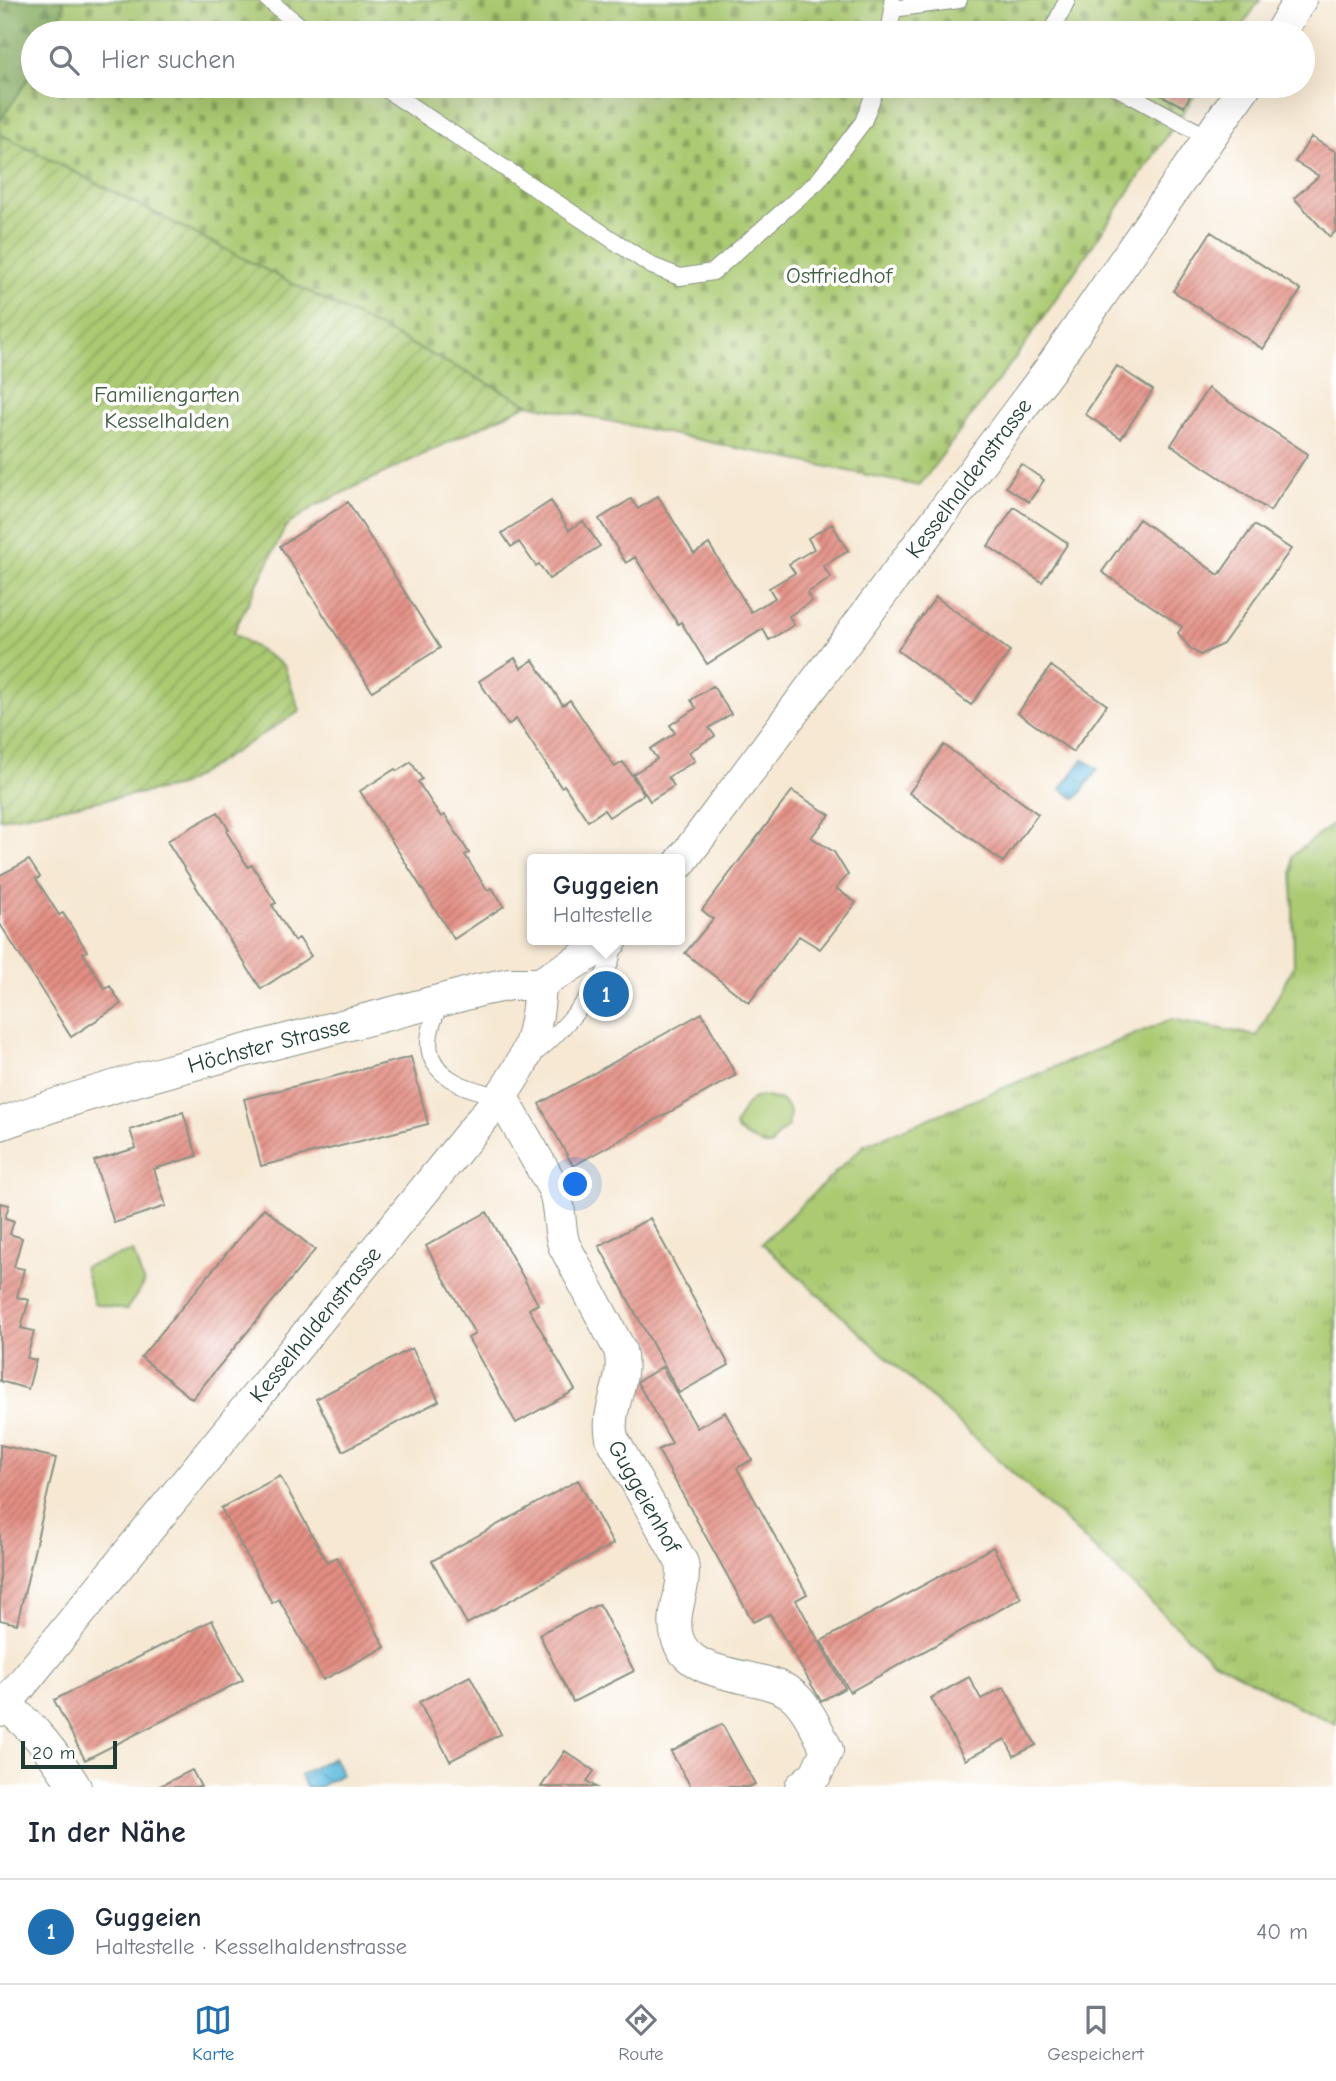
<!DOCTYPE html>
<html lang="de">
<head>
<meta charset="utf-8">
<style>
	body { margin:0; font-family:"Comic Neue",sans-serif; background:#f2f2f3; color:#1f2937 }
	.scale { position:absolute; left:21px; bottom:18px; width:96px; box-sizing:border-box; padding-left:7px; border:4px solid #1f3d34; border-top:0; font-size:19px; line-height:24px; white-space:nowrap; color:#1f3d34; -webkit-text-stroke:5px #fff; paint-order:stroke }
	.you { position:absolute; left:576px; top:1185px; width:24px; height:24px; margin:-18px; border:5px solid #fff; border-radius:50%; background:#1a73e8; box-shadow:0 0 0 10px #1a73e833 }
	.badge { display:grid; place-items:center; width:46px; height:46px; border-radius:50%; background:#1f6fb2; color:#fff; font-size:23px; font-weight:700 }
	.pin { position:absolute; translate:-50% -50%; border:4px solid #fff; box-shadow:0 2px 7px #0006 }
	.popup { position:absolute; left:527px; top:854px; width:158px; height:91px; box-sizing:border-box; display:grid; place-content:center; border-radius:7px; background:#fff; filter:drop-shadow(0 2px 5px #0005); font-size:23px; white-space:nowrap; color:#747a83 }
	.popup b { font-size:26px; color:#1f2937 }
	.popup::after { content:''; position:absolute; left:50%; top:100%; margin-left:-14px; border:14px solid transparent; border-top-color:#fff }
	.list { margin:0; padding:0; list-style:none }
	h2 { display:flex; justify-content:space-between; align-items:center; height:91px; margin:0; padding:0 28px; font-size:30px }
	h2 small { font-size:23px; font-weight:400; color:#747a83 }
	.list li { display:grid; grid-template-columns:46px 1fr auto; gap:21px; align-items:center; box-sizing:border-box; height:105px; padding:0 28px; border-top:2px solid #e0e1e3 }
	.list b { display:block; font-size:26px; white-space:nowrap }
	.list p { margin:0; font-size:23px; white-space:nowrap; color:#747a83 }
	.list em { font-size:23px; font-style:normal; color:#747a83 }
	.icon { flex:none; width:38px; height:38px; fill:none; stroke:currentColor; stroke-width:2; stroke-linecap:round; stroke-linejoin:round }
	.map { position:relative; flex:none; width:1336px; height:1787px; overflow:hidden }
	.search { position:absolute; background:#fff; box-shadow:0 7px 28px #0002; left:21px; right:21px; top:21px; height:77px; display:flex; align-items:center; gap:18px; box-sizing:border-box; padding:0 24px; border-radius:38px; color:#747a83; font-size:26px }
	.sheet { height:196px; background:#fff }
	nav { display:flex; justify-content:space-around; align-items:center; box-sizing:border-box; height:98px; border-top:2px solid #e0e1e3; background:#fff; font-size:19px; color:#747a83 }
	nav a { display:grid; justify-items:center; gap:4px }
	nav .on { color:#1f6fb2 }
	.map>svg:first-child { display:block }
</style>
</head>
<body>
<div class="map">
<svg width="1336" height="1787" viewBox="0 0 1336 1787">
	<defs>
		<pattern id="grass-tufts" width="24" height="20" patternUnits="userSpaceOnUse" patternTransform="scale(1.75)"><rect width="24" height="20" fill="#abca72"/><path d="M3 7l-1-3M5 7V3M7 7l1-3M15 17l-1-3M17 17v-4M19 17l1-3" fill="none" stroke="#8ba55e"/></pattern>
		<pattern id="forest-firs" width="22" height="20" patternUnits="userSpaceOnUse" patternTransform="scale(1.75)"><rect width="22" height="20" fill="#88ae64"/><path d="M5 1l3.5 6h-7zM16 11l3.5 6h-7z" fill="#6f8f53"/></pattern>
		<pattern id="cemetery-stones" width="16" height="16" patternUnits="userSpaceOnUse" patternTransform="scale(1.75)"><rect width="16" height="16" fill="#abca72"/><path d="M2 7V4a2 2 0 0 1 4 0v3zM10 15v-3a2 2 0 0 1 4 0v3z" fill="#8ba55e"/></pattern>
		<pattern id="garden-furrows" width="10" height="10" patternUnits="userSpaceOnUse" patternTransform="scale(1.75)"><rect width="10" height="10" fill="#abca72"/><path d="M-1 1l2-2M0 10L10 0M9 11l2-2" fill="none" stroke="#8ba55e"/></pattern>
		<pattern id="water-waves" width="16" height="10" patternUnits="userSpaceOnUse" patternTransform="scale(1.75)"><rect width="16" height="10" fill="#63bde1"/><path d="M0 5q4-4 8 0t8 0" fill="none" stroke="#519bb7"/></pattern>
		<pattern id="building-hatch" width="6" height="6" patternUnits="userSpaceOnUse" patternTransform="scale(1.75)"><rect width="6" height="6" fill="#e38e83"/><path d="M-1 1l2-2M0 6l6-6M5 7l2-2" fill="none" stroke="#b7756c"/></pattern>
	</defs>
	<rect width="100%" height="100%" fill="#fff"/>
	<filter id="ink" filterUnits="userSpaceOnUse"><feTurbulence type="fractalNoise" baseFrequency=".0143" numOctaves="2"/><feDisplacementMap in="SourceGraphic" scale="14" xChannelSelector="R" yChannelSelector="G"/><feConvolveMatrix kernelMatrix="1 2 1 2 8 2 1 2 1" color-interpolation-filters="sRGB"/></filter>
	<filter id="wash" filterUnits="userSpaceOnUse"><feTurbulence type="fractalNoise" baseFrequency=".00686" numOctaves="4" result="noise"/><feDisplacementMap in="SourceGraphic" scale="28" xChannelSelector="R" yChannelSelector="G"/><feGaussianBlur stdDeviation="1.57" result="paint"/><feColorMatrix in="noise" values="0 0 0 0 0 0 0 0 0 0 0 0 0 0 0 0 0 1.4 0 .05"/><feComposite in="paint" operator="in"/></filter>
	<g filter="url(#wash)">
		<rect width="100%" height="100%" fill="#f6e8d3"/>
		<!-- grass -->
		<path fill="url(#grass-tufts)" stroke="#658453" stroke-width="2" d="M1336,821V1724L1299,1707L1212,1660L1063,1519L762,1243L864,1145L1172,1019L1257,1036L1294,965L1292,856Z"/>
		<!-- forest -->
		<path fill="url(#forest-firs)" stroke="#54764c" stroke-width="2" d="M0,0H64L59,33H33V72L0,121Z"/>
		<!-- cemetery -->
		<path fill="url(#cemetery-stones)" stroke="#658453" stroke-width="2" d="M64,0H1260L1237,33H59Z
			M33,72V86H1201L1024,346L919,486L528,404L0,134V121Z"/>
		<!-- park -->
		<path fill="#abca72" stroke="#658453" stroke-width="2" d="M761,1096L781,1100L790,1110L788,1126L778,1135L771,1146C762,1146 739,1135 735,1127C741,1113 745,1100 761,1096Z
			M133,1251L144,1284L126,1310L94,1304L84,1267Z"/>
		<!-- garden -->
		<path fill="url(#garden-furrows)" stroke="#658453" stroke-width="2" d="M0,134L528,404L315,506L286,526L233,633L284,666L300,711L180,786L0,819Z"/>
		<!-- water -->
		<path fill="url(#water-waves)" stroke="#417d8a" stroke-width="2" d="M1083,759L1098,769L1076,799L1061,789Z
			M333,1757L342,1774L319,1787H306L300,1775Z"/>
		<g id="blocks">
			<!-- building -->
			<path fill="url(#building-hatch)" d="M1143,86H1195L1184,107Z
				M1311,137L1336,152V231L1330,237L1294,198L1319,176L1295,162Z
				M1211,232L1301,290L1263,349L1173,291Z
				M1117,366L1153,390L1121,438L1085,414Z
				M1208,388L1308,454L1270,511L1171,445Z
				M1021,464L1044,480L1029,502L1006,487Z
				M658,496L694,554L709,544L751,612L775,598L769,588L795,573L789,564L814,549L808,538L832,524L848,551L823,566L831,578L807,593L812,601L789,616L794,625L769,640L763,629L707,664L681,622L678,624L635,557L626,563L599,519L631,499L638,509Z
				M551,501L569,530L583,521L600,546L549,579L539,564L536,566L519,542L511,547L502,533Z
				M348,502L440,648L372,691L280,546Z
				M1014,507L1068,543L1042,582L988,546Z
				M1139,519L1219,575L1254,525L1291,549L1223,644L1200,655L1190,648L1178,633L1182,627L1102,572Z
				M936,597L1010,651L971,705L897,650Z
				M515,658L521,668L533,660L563,705L570,700L615,767L623,762L644,794L609,817L604,810L588,821L564,785L561,787L516,719L508,725L479,681Z
				M1051,666L1107,705L1073,752L1018,713Z
				M713,686L731,714L709,728L715,736L689,752L695,761L668,777L674,786L650,801L633,774L657,759L650,749L675,733L670,725L696,708L691,700Z
				M944,745L1038,814L1003,862L909,793Z
				M411,762L422,779L418,782L441,817L445,815L469,853L465,855L487,890L492,888L504,906L454,939L360,791L395,769L397,771Z
				M792,791L830,815L811,837L834,852L848,875L836,888L856,903L820,949L799,936L749,1003L685,953L713,919L702,910Z
				M218,812L229,830L226,831L248,867L252,865L276,903L272,905L294,941L299,938L311,956L261,989L167,841Z
				M29,860L40,877L36,879L59,915L63,913L87,951L83,953L105,989L110,986L121,1004L71,1037L0,924V875Z
				M702,1013L736,1075L573,1166L539,1104Z
				M411,1057L428,1124L261,1166L244,1099Z
				M183,1112L197,1156L154,1169L166,1206L114,1223L94,1161L136,1148L130,1130Z
				M0,1203L9,1205L5,1218L14,1221L10,1234L22,1238L14,1267L24,1269L17,1297L29,1300L21,1328L34,1331L27,1358L36,1360L28,1389L0,1381Z
				M264,1208L315,1250L192,1399L141,1357Z
				M487,1212L538,1304L529,1309L575,1390L516,1423L468,1338L475,1334L426,1246Z
				M650,1218L729,1365L679,1393L599,1246Z
				M412,1348L439,1401L343,1451L316,1399Z
				M662,1367L697,1428L725,1412L752,1460L737,1468L807,1594L796,1600L845,1688L821,1701L770,1614L753,1622L658,1450L672,1443L637,1382Z
				M0,1445L56,1458L17,1624L0,1620Z
				M280,1476L327,1562L337,1557L385,1647L323,1680L279,1599L272,1603L221,1508Z
				M578,1480L613,1544L467,1624L432,1561Z
				M993,1547L1021,1598L850,1692L821,1641Z
				M599,1604L634,1671L573,1702L539,1634Z
				M212,1620L243,1680L85,1760L54,1700Z
				M470,1676L501,1734L450,1761L419,1702Z
				M969,1677L981,1699L1004,1687L1036,1745L1014,1756L1005,1739L965,1760L931,1698Z
				M722,1724L755,1784L749,1787H691L671,1752Z
				M565,1751L594,1771L587,1781L596,1787H541Z
				M192,1770L201,1787H158Z"/>
		</g>
	</g>
	<g filter="url(#ink)">
		<use href="#blocks" fill-opacity="0" stroke="#8a9284" stroke-width="2"/>
		<g fill="none" stroke-linecap="round" stroke-linejoin="round">
			<defs>
				<path id="lane" d="M268,0L309,33
					M893,9L959,0
					M889,33L893,9L892,1
					M1051,33L1067,0
					M381,86L652,266L680,277L713,272L818,181L863,122L877,86
					M1114,86L1209,138
					M441,1001C437,1011 432,1022 430,1033C422,1077 468,1090 501,1096
					M530,1056C550,1046 595,992 606,971C612,962 613,951 614,940"/>
				<g id="street">
					<path d="M1280,33L1300,0"/>
					<path id="s1" d="M680,863L1050,369L1245,86"/>
					<path d="M540,984L612,940"/>
					<path id="s2" d="M501,1096L554,1189C561,1208 558,1227 564,1245L620,1350C628,1381 605,1408 612,1438L682,1563C687,1588 670,1611 677,1637C689,1682 763,1671 793,1695C808,1708 818,1732 827,1750L816,1774L801,1787"/>
					<path id="s3" d="M0,1124C157,1067 320,1034 480,990L510,984H540"/>
					<path d="M5,1705C35,1728 55,1755 75,1787"/>
					<path id="s4" d="M0,1711L501,1096C530,1055 537,1035 540,984"/>
				</g>
			</defs>
			<!-- lane casing -->
			<use href="#lane" stroke="#8a9284" stroke-width="18"/>
			<!-- street casing -->
			<use href="#street" stroke="#8a9284" stroke-width="34"/>
			<!-- lane -->
			<use href="#lane" stroke="#fff" stroke-width="16"/>
			<!-- street -->
			<use href="#street" stroke="#fff" stroke-width="32"/>
		</g>
	</g>
	<g text-anchor="middle" stroke-width="7" stroke-linejoin="round" paint-order="stroke">
		<!-- park labels -->
		<g font-size="23" fill="#426044" stroke="#fff">
			<text x="839" y="283">Ostfriedhof</text>
			<text x="167" y="402">Familiengarten<tspan x="167" dy="26">Kesselhalden</tspan></text>
		</g>
		<!-- street labels -->
		<g font-size="23" fill="#1f3d34" stroke="#fff">
			<text dy="8" stroke="none"><textPath href="#s1" startOffset="481">Kesselhaldenstrasse</textPath></text>
			<text dy="8" stroke="none"><textPath href="#s3" startOffset="280">Höchster Strasse</textPath></text>
			<text dy="8" stroke="none"><textPath href="#s4" startOffset="499">Kesselhaldenstrasse</textPath></text>
			<text dy="8" stroke="none"><textPath href="#s2" startOffset="439">Guggeienhof</textPath></text>
		</g>
	</g>
</svg>
<div class="scale">20 m</div>
<div class="you"></div>
<div class="pin badge" style="left:606px;top:994px">1</div>
<div class="popup"><b>Guggeien</b>Haltestelle</div>
<div class="search"><svg class="icon" aria-label="search" viewBox="0 0 24 24"><circle cx="10" cy="10" r="6"/><path d="M15 15l6 6"/></svg>Hier suchen</div>
</div>
<section class="sheet">
<h2>In der Nähe<small></small></h2>
<ul class="list">
<li><span class="badge">1</span><div><b>Guggeien</b><p>Haltestelle · Kesselhaldenstrasse</p></div><em>40 m</em></li>
</ul>
</section>
<nav>
<a class="on"><svg class="icon" aria-label="map" viewBox="0 0 24 24"><path d="M3 6l6-2 6 2 6-2v14l-6 2-6-2-6 2zM9 4v14M15 6v14"/></svg>Karte</a>
<a><svg class="icon" aria-label="directions" viewBox="0 0 24 24"><path d="M12 3l9 9-9 9-9-9zM9 14v-3h6M13 9l2 2-2 2"/></svg>Route</a>
<a><svg class="icon" aria-label="saved" viewBox="0 0 24 24"><path d="M7 4h10v16l-5-4-5 4z"/></svg>Gespeichert</a>
</nav>
</body>
</html>
